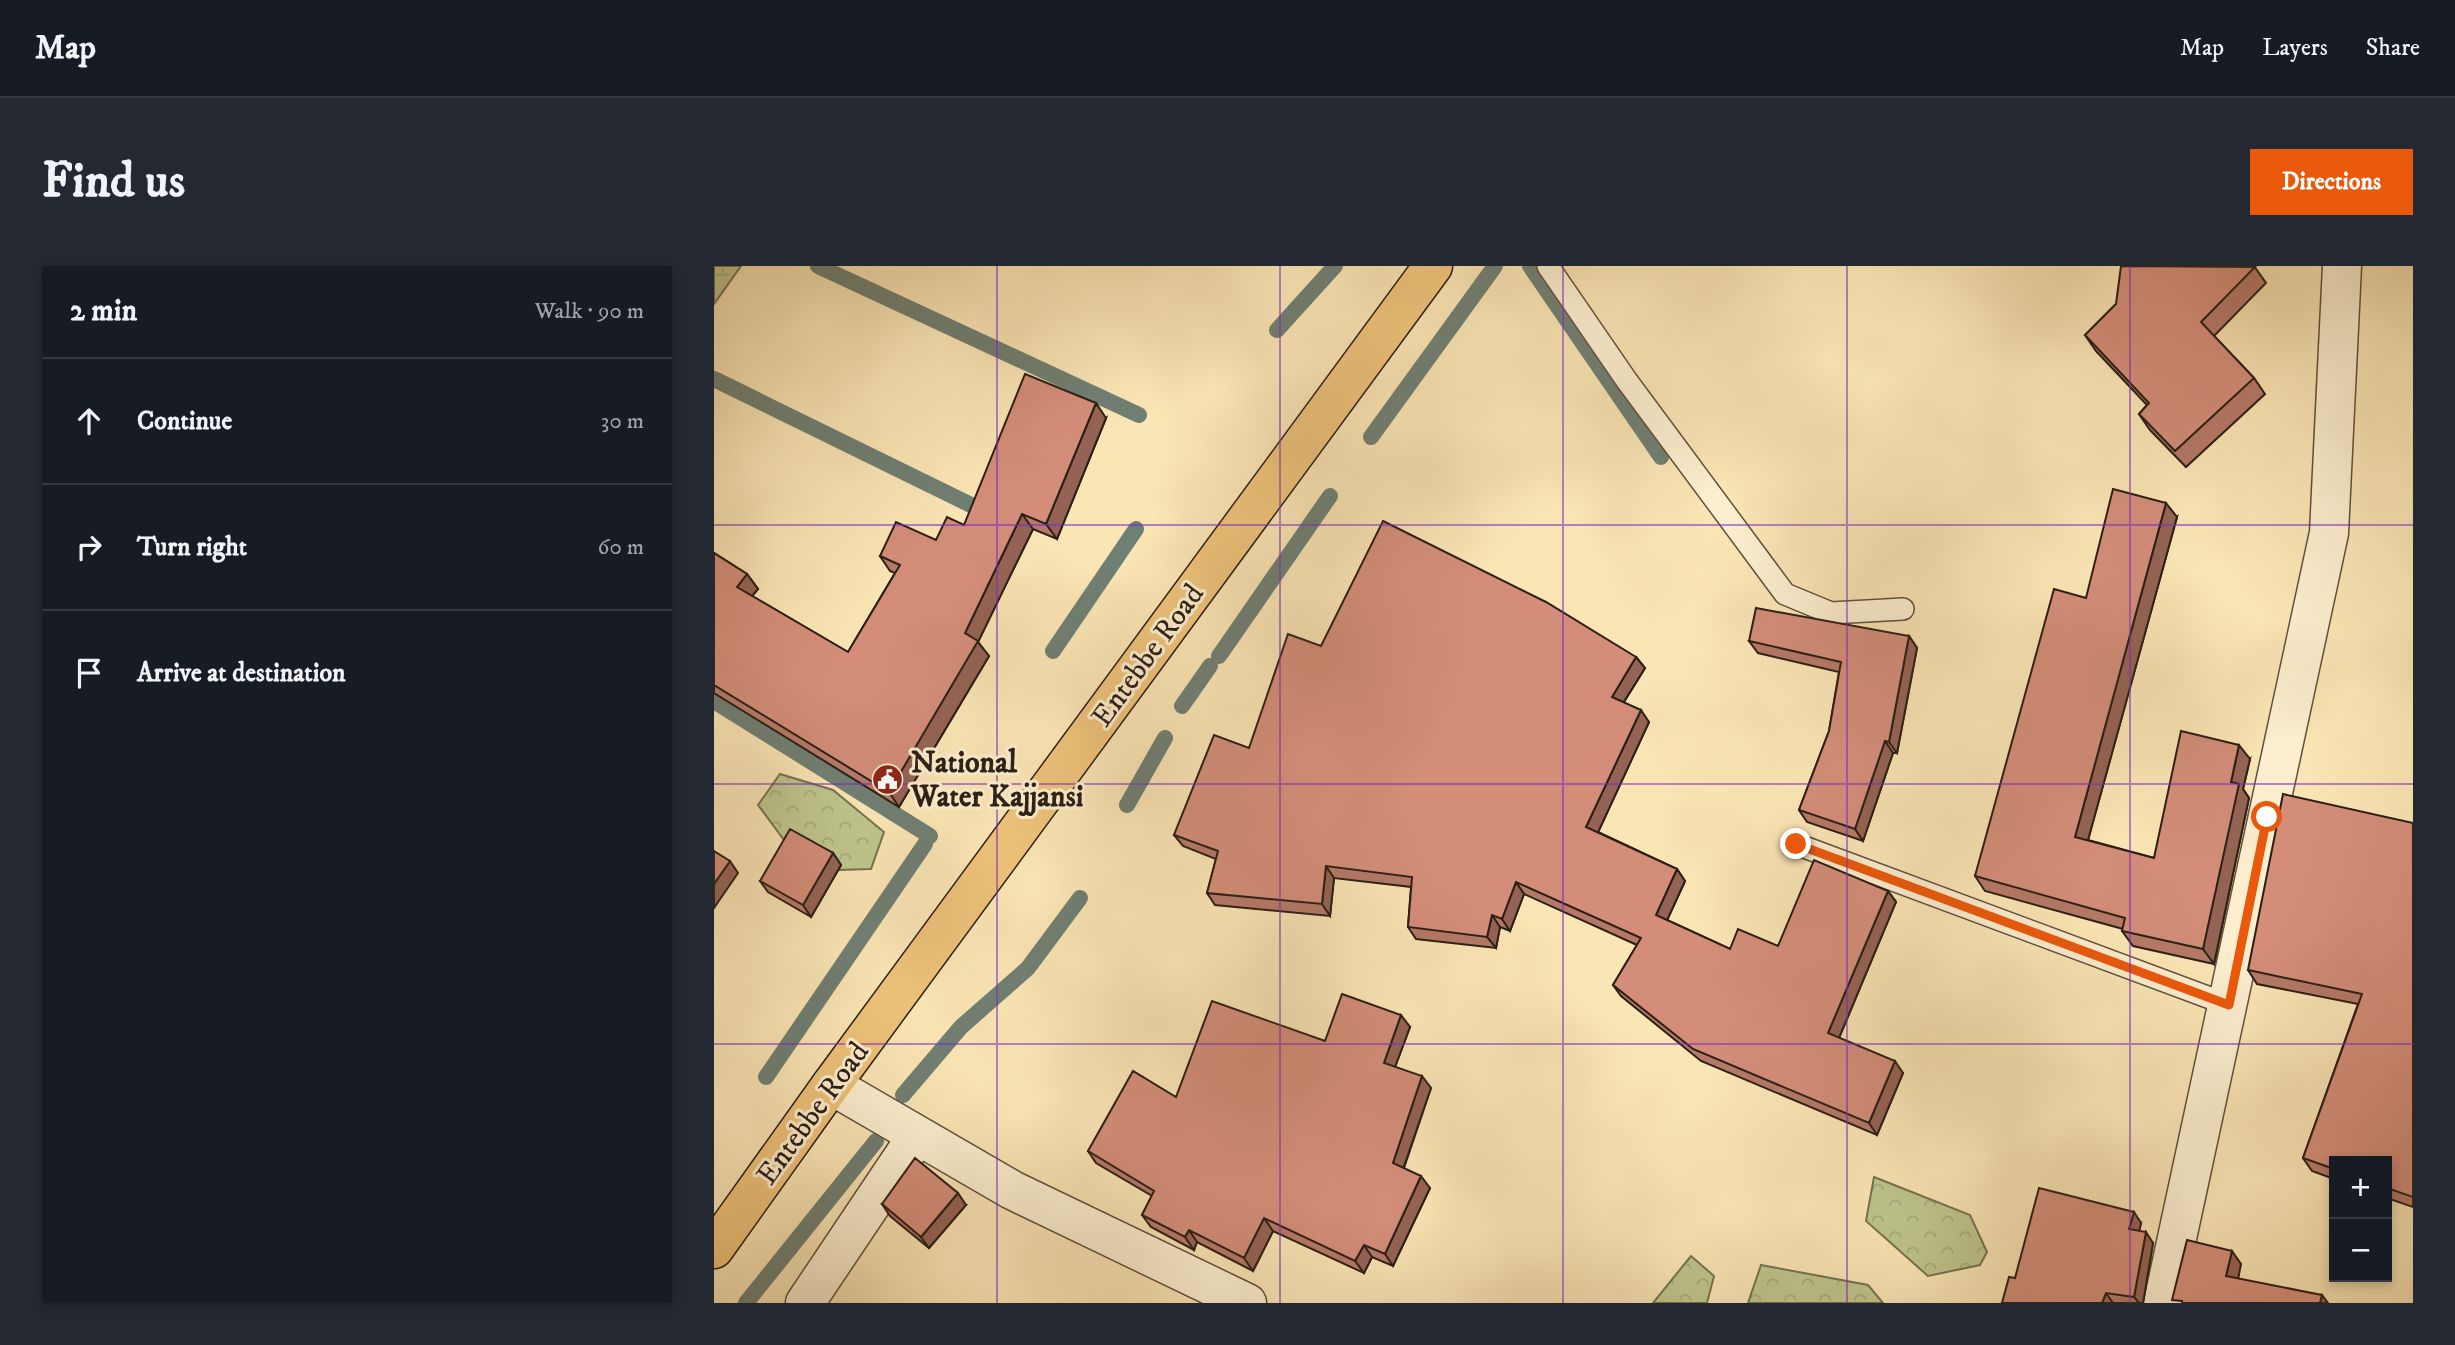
<!DOCTYPE html>
<html lang="en">
<head>
<meta charset="utf-8">
<style>
	body { margin:0; font-family:"IM FELL DW Pica",serif; background:#242831; color:#f1f3f6 }
	.controls { position:absolute; right:21px; bottom:21px; display:grid; overflow:hidden; border-radius:0px; box-shadow:0 4px 10px #0003 }
	.controls button { width:63px; height:63px; display:grid; place-items:center; padding:0; border:0; border-bottom:2px solid #363941; background:#171b24; color:#f1f3f6; font:35px sans-serif }
	.stop { position:absolute; width:21px; height:21px; margin:-16px; border:5px solid #ea580c; border-radius:50%; background:#fff }
	.stop.end { background:#ea580c; border-color:#fff; box-shadow:0 2px 7px #0008 }
	.list { margin:0; padding:0; list-style:none }
	h2 { display:flex; justify-content:space-between; align-items:center; height:91px; margin:0; padding:0 28px; font-size:30px }
	h2 small { font-size:23px; font-weight:400; color:#9ea1a6 }
	.list li { display:grid; grid-template-columns:46px 1fr auto; gap:21px; align-items:center; box-sizing:border-box; height:126px; padding:0 28px; border-top:2px solid #363941 }
	.list b { display:block; font-size:26px; white-space:nowrap }
	.list em { font-size:23px; font-style:normal; color:#9ea1a6 }
	.icon { flex:none; width:38px; height:38px; fill:none; stroke:currentColor; stroke-width:2; stroke-linecap:round; stroke-linejoin:round }
	.map { position:relative; flex:none; width:1699px; height:1037px; overflow:hidden; border-radius:0px }
	header { display:flex; align-items:center; gap:42px; box-sizing:border-box; height:98px; padding:0 35px; background:#171b24; border-bottom:2px solid #363941 }
	header strong { font-size:33px }
	nav { display:flex; gap:38px; margin-inline-start:auto; font-size:24px }
	.intro { display:flex; align-items:center; justify-content:space-between; box-sizing:border-box; height:168px; padding:0 42px }
	h1 { margin:0; font-size:49px }
	.button { padding:18px 32px; border-radius:0px; background:#ea580c; color:#fff; font-size:24px; font-weight:700 }
	main { display:flex; gap:42px; padding:0 42px }
	aside { flex:1; background:#171b24; border-radius:0px; box-shadow:0 4px 10px #0003 }
	.map>svg:first-child { display:block }
</style>
</head>
<body>
<header>
<strong>Map</strong>
<nav><a>Map</a><a>Layers</a><a>Share</a></nav>
</header>
<div class="intro"><h1>Find us</h1><a class="button">Directions</a></div>
<main>
<aside>
<h2>2 min<small>Walk · 90 m</small></h2>
<ul class="list">
<li><svg class="icon" aria-label="ahead" viewBox="0 0 24 24"><path d="M12 20V5M6 11l6-6 6 6"/></svg><div><b>Continue</b></div><em>30 m</em></li>
<li><svg class="icon" aria-label="right" viewBox="0 0 24 24"><path d="M7 20v-9h11M14 6l5 5-5 5"/></svg><div><b>Turn right</b></div><em>60 m</em></li>
<li><svg class="icon" aria-label="arrive" viewBox="0 0 24 24"><path d="M6 21V4h12l-3 4 3 4H6"/></svg><div><b>Arrive at destination</b></div></li>
</ul>
</aside>
<div class="map">
<svg width="1699" height="1037" viewBox="0 0 1699 1037">
	<defs>
		<pattern id="forest-crowns" width="20" height="18" patternUnits="userSpaceOnUse" patternTransform="scale(1.75)"><rect width="20" height="18" fill="#bec58d"/><path d="M2 6a3 3 0 1 1 6 0M12 15a3 3 0 1 1 6 0" fill="none" stroke="#a3a979"/></pattern>
		<pattern id="wetland-marsh" width="20" height="14" patternUnits="userSpaceOnUse" patternTransform="scale(1.75)"><rect width="20" height="14" fill="#bec58d"/><path d="M1 5h8M5 5V1M11 12h8M15 12V8" fill="none" stroke="#a3a979"/></pattern>
	</defs>
	<rect width="100%" height="100%" fill="#fae5b5"/>
	<filter id="stains"><feTurbulence type="fractalNoise" baseFrequency=".00286" numOctaves="4"/><feColorMatrix values="0 0 0 0 .2 0 0 0 0 .09 0 0 0 0 .02 0 0 0 .5 -.17"/></filter>
	<radialGradient id="worn" r=".72"><stop offset=".6" stop-color="#630" stop-opacity="0"/><stop offset="1" stop-color="#630" stop-opacity=".3"/></radialGradient>
	<!-- forest -->
	<path fill="url(#forest-crowns)" stroke="#757251" stroke-width="2" d="M66,508L119,524L170,566L157,603L93,605L44,539Z
		M1160,911L1256,949L1273,986L1266,999L1214,1010L1152,955Z
		M977,990L1000,1010L993,1037H939Z
		M1047,999L1154,1019L1169,1037H1034Z"/>
	<!-- wetland -->
	<path fill="url(#wetland-marsh)" stroke="#757251" stroke-width="2" d="M0,0H27L0,38Z"/>
	<g fill="none" stroke-linecap="round" stroke-linejoin="round">
		<!-- stream -->
		<path stroke="#707f73" stroke-width="16" d="M104,0L425,149
			M816,0L947,191
			M563,64L621,0
			M0,113L261,241
			M657,171L781,0
			M339,385L422,263
			M505,390L616,230
			M0,435L216,570
			M468,440L496,400
			M413,539L451,472
			M52,811L211,578
			M189,829L247,761L314,702L366,632
			M32,1037L162,875"/>
		<defs>
			<path id="lane" d="M834,0L913,115L1071,328L1117,347L1189,343
				M1082,578L1515,739"/>
			<path id="street" d="M117,819L298,924L533,1037
				M91,1037L203,870
				M1449,1037L1615,267L1628,0"/>
			<path id="primary" d="M0,983L117,819L719,0"/>
		</defs>
		<!-- lane casing -->
		<use href="#lane" stroke="#60503d" stroke-width="24"/>
		<!-- street casing -->
		<use href="#street" stroke="#60503d" stroke-width="41"/>
		<!-- primary casing -->
		<use href="#primary" stroke="#2c1f15" stroke-width="41"/>
		<!-- lane -->
		<use href="#lane" stroke="#fceecf" stroke-width="21"/>
		<!-- street -->
		<use href="#street" stroke="#fceecf" stroke-width="38"/>
		<!-- primary -->
		<use href="#primary" stroke="#edc27a" stroke-width="38"/>
	</g>
	<!-- wall -->
	<path fill="#b57968" stroke="#2c1f15" stroke-width="2" d="M1540,0L1552,17L1500,70L1540,112L1551,128L1472,201L1436,164L1425,148L1433,139L1382,85L1371,69L1402,38Z
		M392,152L343,273L319,263L264,376L275,390L185,541L0,427V287L33,308L44,323L38,330L134,386L181,307L176,305L166,290L222,274L250,259Z
		M1463,251L1374,574L1440,592L1536,493L1529,523L1535,532L1500,698L1419,680L1408,665L1409,663L1271,625L1261,610L1372,332Z
		M1195,370L1203,382L1183,487H1179L1149,575L1093,556L1085,544L1115,465L1125,406L1044,387L1035,375Z
		M922,391L931,402L910,436L935,456L884,566L963,603L971,615L953,654L1016,683L1064,680L1174,625L1182,636L1125,772L1189,807L1163,869L987,795L907,730L899,719L923,679L810,628L796,665L786,661L782,682L702,673L694,661L697,621L620,612L616,650L501,639L493,627L502,593L469,580L460,569L535,482Z
		M1699,557V941L1673,932V895H1620V913L1598,905L1589,892L1644,738L1543,718L1534,704Z
		M119,587L127,599L97,651L54,626L46,615Z
		M696,761L681,801L717,822L690,902L716,922L679,1000L658,991L650,1007L559,965L539,1005L483,976L480,984L437,961L428,949L438,930L382,897L374,885L462,831L611,775Z
		M168,938L252,939L215,982L176,950Z
		M1427,957L1425,965L1439,977L1429,1037H1288L1301,1012Z"/>
	<!-- shaded-wall -->
	<path fill="#946355" stroke="#2c1f15" stroke-width="2" d="M382,137L392,152L343,273L332,258Z
		M1452,237L1463,251L1371,585L1361,571Z
		M308,248L319,263L264,376L275,390L185,541L175,526Z
		M33,308L44,323L33,336L23,321Z
		M1195,370L1203,382L1183,487L1175,476Z
		M922,391L931,402L906,442L898,431Z
		M927,444L935,456L881,573L872,561Z
		M1171,475L1179,487L1149,575L1141,563Z
		M1525,479L1536,493L1529,523L1535,532L1500,698L1489,683L1517,516Z
		M119,587L127,599L97,651L89,639Z
		M16,595L24,607L0,642V618Z
		M612,600L620,612L616,650L608,638Z
		M963,603L971,615L950,661L942,649Z
		M802,616L810,628L796,665L788,653Z
		M1174,625L1182,636L1122,779L1114,767Z
		M778,649L786,661L782,682L773,671Z
		M687,749L696,761L678,809L670,797Z
		M1181,795L1189,807L1163,869L1155,857Z
		M708,810L717,822L687,909L679,897Z
		M707,910L716,922L679,1000L671,988Z
		M244,927L252,939L215,982L207,971Z
		M1420,946L1427,957L1423,974L1415,963Z
		M550,952L559,965L539,1005L530,992Z
		M475,964L483,976L480,984L471,971Z
		M1432,966L1439,977L1429,1037H1425L1420,1031Z
		M650,979L658,991L650,1007L641,995Z
		M1518,985L1527,998L1522,1024L1512,1010Z
		M1392,1027L1399,1037H1388Z
		M1608,1029L1614,1037H1606Z"/>
	<!-- building -->
	<path fill="#d38d79" stroke="#2c1f15" stroke-width="2" d="M1407,0L1541,1L1487,56L1540,112L1461,185L1425,148L1435,137L1371,69L1402,38Z
		M311,108L382,137L332,258L308,248L251,367L264,375L175,526L0,419V287L33,308L23,321L134,386L186,299L166,290L182,256L222,274L233,251L250,259Z
		M1399,223L1452,237L1361,571L1440,592L1467,465L1525,479L1517,516L1525,518L1489,683L1408,665L1411,652L1261,610L1340,323L1372,332Z
		M669,255L832,336L922,391L898,431L927,444L872,561L963,603L942,649L1016,683L1024,663L1064,680L1100,594L1174,625L1114,767L1181,795L1155,857L979,783L899,719L927,672L802,616L788,653L778,649L773,671L694,661L698,611L612,600L608,638L493,627L504,585L460,569L500,469L535,482L574,368L607,380Z
		M1042,342L1195,370L1175,476L1171,475L1141,563L1085,544L1115,465L1127,396L1035,375Z
		M1569,528L1699,557V931L1673,922V895H1620V903L1589,892L1648,728L1534,704Z
		M76,563L119,587L89,639L46,615Z
		M0,585L16,595L0,618Z
		M628,728L687,749L670,797L708,810L679,897L707,910L671,988L650,979L641,995L550,952L530,992L475,964L471,971L428,949L440,925L374,885L419,805L462,831L498,735L611,775Z
		M201,892L244,927L207,971L168,938Z
		M1325,922L1420,946L1415,963L1432,966L1420,1031L1392,1027L1388,1037H1288L1295,1011L1301,1012Z
		M1473,974L1518,985L1512,1010L1608,1029L1606,1037H1468V1035L1458,1034Z"/>
	<g fill="none" stroke-linecap="round" stroke-linejoin="round">
		<!-- route -->
		<path stroke="#ea580c" stroke-width="9" d="M1082,578L1515,739L1553,551"/>
	</g>
	<!-- grid -->
	<path fill="none" stroke="#7b2cbf" stroke-width="2" stroke-opacity="0.55" d="M283,0V1037M566,0V1037M849,0V1037M1133,0V1037M1416,0V1037M0,259H1699M0,518H1699M0,778H1699"/>
	<!-- icons -->
	<defs>
		<symbol id="civic-disc" viewBox="-11 -11 22 22"><circle r="9.5" fill="#8f2418" stroke="#fceecf"/><path d="M-.6-6.5H3V-4.5H.6V-3L4-1V1h2V6H-6V1h2V-1L-.6-3ZM-1.2 2.5V6h2.4V2.5Z" fill="#fff"/></symbol>
	</defs>
	<g fill-rule="evenodd">
		<use href="#civic-disc" x="156" y="496" width="35" height="35"/>
	</g>
	<g text-anchor="middle" stroke-width="6" stroke-linejoin="round" paint-order="stroke">
		<!-- street labels -->
		<g font-size="30" fill="#2c1f15" stroke="#fceecf">
			<text transform="translate(433 389) rotate(-54)" y="10">Entebbe Road</text>
			<text transform="translate(98 847) rotate(-54)" y="10">Entebbe Road</text>
		</g>
		<!-- poi labels -->
		<g font-size="30" font-weight="bold" fill="#2c1f15" stroke="#fceecf" text-anchor="start">
			<text x="197" y="506">National<tspan x="197" dy="34">Water Kajjansi</tspan></text>
		</g>
	</g>
	<rect width="100%" height="100%" filter="url(#stains)"/>
	<rect width="100%" height="100%" fill="url(#worn)"/>
</svg>
<div class="controls">
<button>+</button>
<button>−</button>
</div>
<div class="stop" style="left:1553px;top:551px"></div>
<div class="stop end" style="left:1082px;top:578px"></div>
</div>
</main>
</body>
</html>
